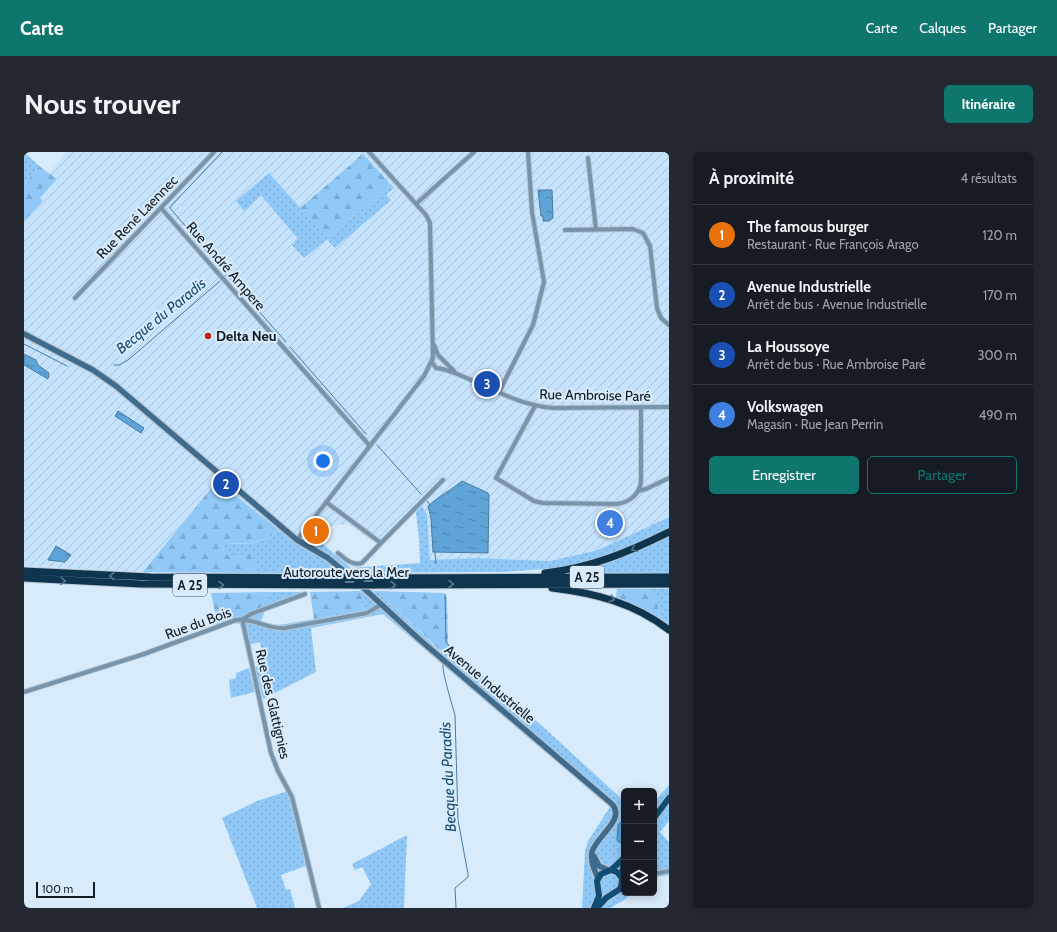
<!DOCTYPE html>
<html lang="fr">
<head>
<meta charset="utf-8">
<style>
	body { margin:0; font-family:Cabin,sans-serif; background:#242831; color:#f1f3f6 }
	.controls { position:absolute; right:12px; bottom:12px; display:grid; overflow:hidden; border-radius:6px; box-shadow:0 2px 10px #0003 }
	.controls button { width:36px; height:36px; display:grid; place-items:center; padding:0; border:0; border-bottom:1px solid #363941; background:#171b24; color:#f1f3f6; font:20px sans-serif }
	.scale { position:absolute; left:12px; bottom:10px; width:59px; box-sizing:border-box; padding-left:4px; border:2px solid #141c23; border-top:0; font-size:11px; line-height:14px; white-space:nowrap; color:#141c23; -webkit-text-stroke:3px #d8ebfb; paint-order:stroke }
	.you { position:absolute; left:299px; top:309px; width:14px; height:14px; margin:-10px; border:3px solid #fff; border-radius:50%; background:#1a73e8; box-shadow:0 0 0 6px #1a73e833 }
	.badge { display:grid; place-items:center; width:26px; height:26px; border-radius:50%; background:#0f766e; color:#fff; font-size:13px; font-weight:700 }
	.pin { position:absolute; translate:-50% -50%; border:2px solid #fff; box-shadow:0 1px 4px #0006 }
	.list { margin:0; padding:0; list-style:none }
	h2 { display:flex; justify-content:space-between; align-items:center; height:52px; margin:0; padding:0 16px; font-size:17px }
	h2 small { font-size:13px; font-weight:400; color:#9ea1a6 }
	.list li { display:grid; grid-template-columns:26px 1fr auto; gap:12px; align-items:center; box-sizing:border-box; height:60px; padding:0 16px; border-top:1px solid #363941 }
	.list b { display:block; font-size:15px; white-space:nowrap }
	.list p { margin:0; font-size:13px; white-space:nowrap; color:#9ea1a6 }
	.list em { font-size:13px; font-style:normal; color:#9ea1a6 }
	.actions { display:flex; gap:8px; padding:12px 16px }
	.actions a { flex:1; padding:9px 0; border:1px solid #0f766e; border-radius:6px; text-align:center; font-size:14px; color:#0f766e }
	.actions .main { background:#0f766e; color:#fff }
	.icon { flex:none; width:22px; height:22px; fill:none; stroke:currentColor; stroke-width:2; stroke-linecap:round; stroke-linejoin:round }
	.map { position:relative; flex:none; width:645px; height:756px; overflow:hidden; border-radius:6px }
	header { display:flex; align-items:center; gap:24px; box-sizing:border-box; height:56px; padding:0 20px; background:#0f766e; color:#fff }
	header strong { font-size:19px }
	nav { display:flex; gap:22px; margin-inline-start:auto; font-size:14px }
	.intro { display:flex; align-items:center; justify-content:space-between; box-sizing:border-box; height:96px; padding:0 24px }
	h1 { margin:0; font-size:28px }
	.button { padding:10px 18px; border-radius:6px; background:#0f766e; color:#fff; font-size:14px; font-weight:700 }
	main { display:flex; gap:24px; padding:0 24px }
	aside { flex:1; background:#171b24; border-radius:6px; box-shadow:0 2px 10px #0003 }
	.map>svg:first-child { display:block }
</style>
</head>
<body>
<header>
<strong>Carte</strong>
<nav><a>Carte</a><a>Calques</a><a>Partager</a></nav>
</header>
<div class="intro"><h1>Nous trouver</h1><a class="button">Itinéraire</a></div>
<main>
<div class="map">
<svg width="645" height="756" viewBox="0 0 645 756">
	<defs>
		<pattern id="industrial-furrows" width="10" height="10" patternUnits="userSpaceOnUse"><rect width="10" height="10" fill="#c5e3fc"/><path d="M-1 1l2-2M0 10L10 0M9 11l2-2" fill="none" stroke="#a8c2d8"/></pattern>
		<pattern id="grass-dots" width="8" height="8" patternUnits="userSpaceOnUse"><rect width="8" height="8" fill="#90c9f7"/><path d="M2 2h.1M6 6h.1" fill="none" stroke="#7bacd3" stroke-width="1.8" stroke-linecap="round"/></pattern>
		<pattern id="forest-firs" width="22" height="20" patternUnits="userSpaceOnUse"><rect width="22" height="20" fill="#90c9f7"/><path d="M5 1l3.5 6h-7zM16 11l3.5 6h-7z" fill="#7bacd3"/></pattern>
		<pattern id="water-ripples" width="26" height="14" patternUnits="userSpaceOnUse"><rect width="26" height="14" fill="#5fa4d9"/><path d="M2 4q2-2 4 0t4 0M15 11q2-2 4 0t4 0" fill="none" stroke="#4d85b0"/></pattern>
	</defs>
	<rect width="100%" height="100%" fill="#d8ebfb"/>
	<!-- industrial -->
	<path fill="url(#industrial-furrows)" d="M43,0H645V365L574,398L526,409L452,406L406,408L403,363L398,354L356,394L324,372L308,374L293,387L285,381L274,393L193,329L119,420L0,414V367L2,363H0V69L19,50L16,47L33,27L25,21Z"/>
	<!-- grass -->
	<path fill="url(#grass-dots)" d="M0,0L15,14L0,33Z
		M245,21L300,83L306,84L367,33L370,36L362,43L367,48L311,96L303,87L280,106L268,93L274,87L237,43L220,59L212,49Z
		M398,354L403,363L406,408L452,406L526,409L574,398L645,365V421L546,422L543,415L480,420L228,421L233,413L206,405L199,399L201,392C224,392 236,393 255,378L274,392L285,380L327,416L396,411L395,387L392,360Z
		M622,437H645V470L635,463L634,451Z
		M339,439H354L417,500L429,498L517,573L600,649V741H607L600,748L586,756H558L561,699L564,689L586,655L359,462L287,476L292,520L239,547L231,515L240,513L236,490L221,494L216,472L210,471L194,477L193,470L204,466L217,464L250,473L261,472L342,458L337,452Z
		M243,440H278L243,454Z
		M225,516L231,540L207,546L205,528L212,526V521Z
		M645,633V669L636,680L645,690V723L633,725L630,728V650Z
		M264,639L282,714L257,723L262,738L266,737L271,756H233L198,666L233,649Z
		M383,683L380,756H319L335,749L347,732L338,715L331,718L328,712Z"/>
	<!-- forest -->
	<path fill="url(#forest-firs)" d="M339,2L367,33L306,84L300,83L276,56Z
		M15,14L33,27L16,46L19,49L0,69V33Z
		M193,329L255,378C236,393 224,391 201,392L199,399L206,405L227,401L233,413L228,421L119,420Z
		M593,437H622L634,451L635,463L645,470V476L631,464L592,445Z
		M339,439L337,452L342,458L290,467L286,440Z
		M354,439L419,441L423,446L424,491L429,498L418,500Z
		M243,440V454L237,469C218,464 211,463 193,470L187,441Z"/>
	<!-- water -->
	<path fill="url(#water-ripples)" stroke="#487ba2" d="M514,38H528L529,66L525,69H519V64H517Z
		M0,202L12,208L14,213L25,221L24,227L0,213Z
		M94,259L120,276L117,281L91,264Z
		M438,329L464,341L465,343L464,401L409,400L407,366L404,354C415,344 426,339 438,329Z
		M32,394L47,403L41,410L24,408Z
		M597,670H600V691L598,692L593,688L594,673Z"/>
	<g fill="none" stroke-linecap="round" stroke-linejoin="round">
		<!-- stream -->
		<path stroke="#487ba2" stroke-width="1" d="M198,0L148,53L146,56L203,123
			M201,124L203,123L262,190
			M0,192L43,214
			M266,195L342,282
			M90,213H95L104,208L196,129
			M353,293L397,342
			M403,349L406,353
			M411,400L412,412
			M421,442L422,490L428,498V502
			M419,512C417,517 429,556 431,563L434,668L444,722V725L431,736L432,756"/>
		<defs>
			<path id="street" d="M564,6L572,78
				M392,52L450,0
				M137,56L346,294
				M541,78L609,77L619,81L626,94L633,156L637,166L645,173
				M51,146L190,0
				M410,193L414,203L430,219
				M408,210L412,216C424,217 436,223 447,228C474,240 500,254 530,256L645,255
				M475,240L509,173L520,130L508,60L504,0
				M511,254L472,326L510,349L519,351L593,352C606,350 616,342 617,329V255
				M614,339L622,337L645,326
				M302,350L357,391L419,328
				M273,388L400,224L409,206L406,71L402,63L345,0
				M314,401C321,407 328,414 338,411L357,391
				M281,442L227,462L219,467V471L247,601L254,619L268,645L295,756
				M0,540L120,502L212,468C229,465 244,478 261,476L343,461L358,452
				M630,722L645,719"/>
			<path id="secondary" d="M0,182L69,218L92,234L273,388L304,406L332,429L396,488L588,652C602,668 572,684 568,700C566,710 571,718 574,727
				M570,704L575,714L584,718"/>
			<path id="primary" d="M630,666L645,646
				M587,718L600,706
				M570,756L575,744L573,729L577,722L587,718L593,720L597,725
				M573,756L582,746L596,737C600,729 596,721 600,712"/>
			<path id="highway" d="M0,419L126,425L321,426
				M521,421C566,416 605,400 645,380
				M0,426L117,432L332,433
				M338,426L645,425
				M349,433L645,432
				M528,436C571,441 610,451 645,478"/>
		</defs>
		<!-- street casing -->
		<use href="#street" stroke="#b5c6d4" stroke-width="6"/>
		<!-- secondary casing -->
		<use href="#secondary" stroke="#b5c6d4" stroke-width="8"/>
		<!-- primary casing -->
		<use href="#primary" stroke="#b5c6d4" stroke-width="8"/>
		<!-- highway casing -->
		<use href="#highway" stroke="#b5c6d4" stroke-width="9"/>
		<!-- street -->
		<use href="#street" stroke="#7794ab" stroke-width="4"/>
		<!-- secondary -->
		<use href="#secondary" stroke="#406b8c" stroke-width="5.5"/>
		<!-- primary -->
		<use href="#primary" stroke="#114d75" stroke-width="6"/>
		<!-- highway -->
		<use href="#highway" stroke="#0f344e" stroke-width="7"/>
		<defs>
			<path id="highway-bridge" d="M321,426H338
				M332,433H349"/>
		</defs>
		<!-- highway-bridge casing -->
		<use href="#highway-bridge" stroke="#b5c6d4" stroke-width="9" stroke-linecap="butt"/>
		<!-- highway-bridge -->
		<use href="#highway-bridge" stroke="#0f344e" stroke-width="7"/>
	</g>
	<!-- one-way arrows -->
	<defs><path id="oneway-chevron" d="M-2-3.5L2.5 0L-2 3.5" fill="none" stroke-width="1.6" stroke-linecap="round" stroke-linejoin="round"/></defs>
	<g stroke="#55748b">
		<use href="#oneway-chevron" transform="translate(610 397) rotate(155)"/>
		<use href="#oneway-chevron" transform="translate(88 424) rotate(-177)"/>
		<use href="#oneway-chevron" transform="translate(39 429) rotate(3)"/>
		<use href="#oneway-chevron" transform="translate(427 432)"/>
		<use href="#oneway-chevron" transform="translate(197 433)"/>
		<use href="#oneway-chevron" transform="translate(369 433)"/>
		<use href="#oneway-chevron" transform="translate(588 447) rotate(18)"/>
	</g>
	<!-- markers -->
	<circle fill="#b72b0d" stroke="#d8ebfb" stroke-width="1.5" cx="184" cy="184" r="4"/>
	<g text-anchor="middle" stroke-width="4" stroke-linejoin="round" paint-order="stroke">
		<!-- shield labels -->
		<g fill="#d8ebfb" stroke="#4f5a64" stroke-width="1">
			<rect x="546" y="414" width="34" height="22" rx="3"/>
			<rect x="149" y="422" width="34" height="22" rx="3"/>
		</g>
		<g font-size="13" font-weight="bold" fill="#141c23">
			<text x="563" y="430">A 25</text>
			<text x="166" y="438">A 25</text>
		</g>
		<!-- street labels -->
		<g font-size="14" fill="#141c23" stroke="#d8ebfb">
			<text transform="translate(113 65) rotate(-46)" y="5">Rue René Laennec</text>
			<text transform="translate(202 114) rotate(49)" y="5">Rue André Ampere</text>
			<text transform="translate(571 243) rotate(1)" y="5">Rue Ambroise Paré</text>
			<text x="322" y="425">Autoroute vers la Mer</text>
			<text transform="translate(174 471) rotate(-20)" y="5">Rue du Bois</text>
			<text transform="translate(466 532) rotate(40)" y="5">Avenue Industrielle</text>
			<text transform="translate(249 552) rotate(77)" y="5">Rue des Glattignies</text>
		</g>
		<!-- poi labels -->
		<g font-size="14" font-weight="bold" fill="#141c23" stroke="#d8ebfb" text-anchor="start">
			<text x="192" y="189">Delta Neu</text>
		</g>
		<!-- water labels -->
		<g font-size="15" font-style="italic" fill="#194c70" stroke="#d8ebfb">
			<text transform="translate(137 164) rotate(-39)" y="5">Becque du Paradis</text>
			<text transform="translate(424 625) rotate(-93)" y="5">Becque du Paradis</text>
		</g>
	</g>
</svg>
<div class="controls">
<button>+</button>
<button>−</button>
<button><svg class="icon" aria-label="layers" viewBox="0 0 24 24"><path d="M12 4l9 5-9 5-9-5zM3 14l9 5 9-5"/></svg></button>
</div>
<div class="scale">100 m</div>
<div class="you"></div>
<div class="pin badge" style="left:292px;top:379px;background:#e8710a">1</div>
<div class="pin badge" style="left:202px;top:332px;background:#1a4fb4">2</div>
<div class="pin badge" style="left:463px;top:232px;background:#1a4fb4">3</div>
<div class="pin badge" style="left:586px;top:371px;background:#3f7fe0">4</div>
</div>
<aside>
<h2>À proximité<small>4 résultats</small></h2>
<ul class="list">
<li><span class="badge" style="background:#e8710a">1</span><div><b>The famous burger</b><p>Restaurant · Rue François Arago</p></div><em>120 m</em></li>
<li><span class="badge" style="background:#1a4fb4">2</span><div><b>Avenue Industrielle</b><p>Arrêt de bus · Avenue Industrielle</p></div><em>170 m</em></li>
<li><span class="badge" style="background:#1a4fb4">3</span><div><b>La Houssoye</b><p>Arrêt de bus · Rue Ambroise Paré</p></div><em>300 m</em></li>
<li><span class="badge" style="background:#3f7fe0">4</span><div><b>Volkswagen</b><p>Magasin · Rue Jean Perrin</p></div><em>490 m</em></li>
</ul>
<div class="actions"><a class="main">Enregistrer</a><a>Partager</a></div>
</aside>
</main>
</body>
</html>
